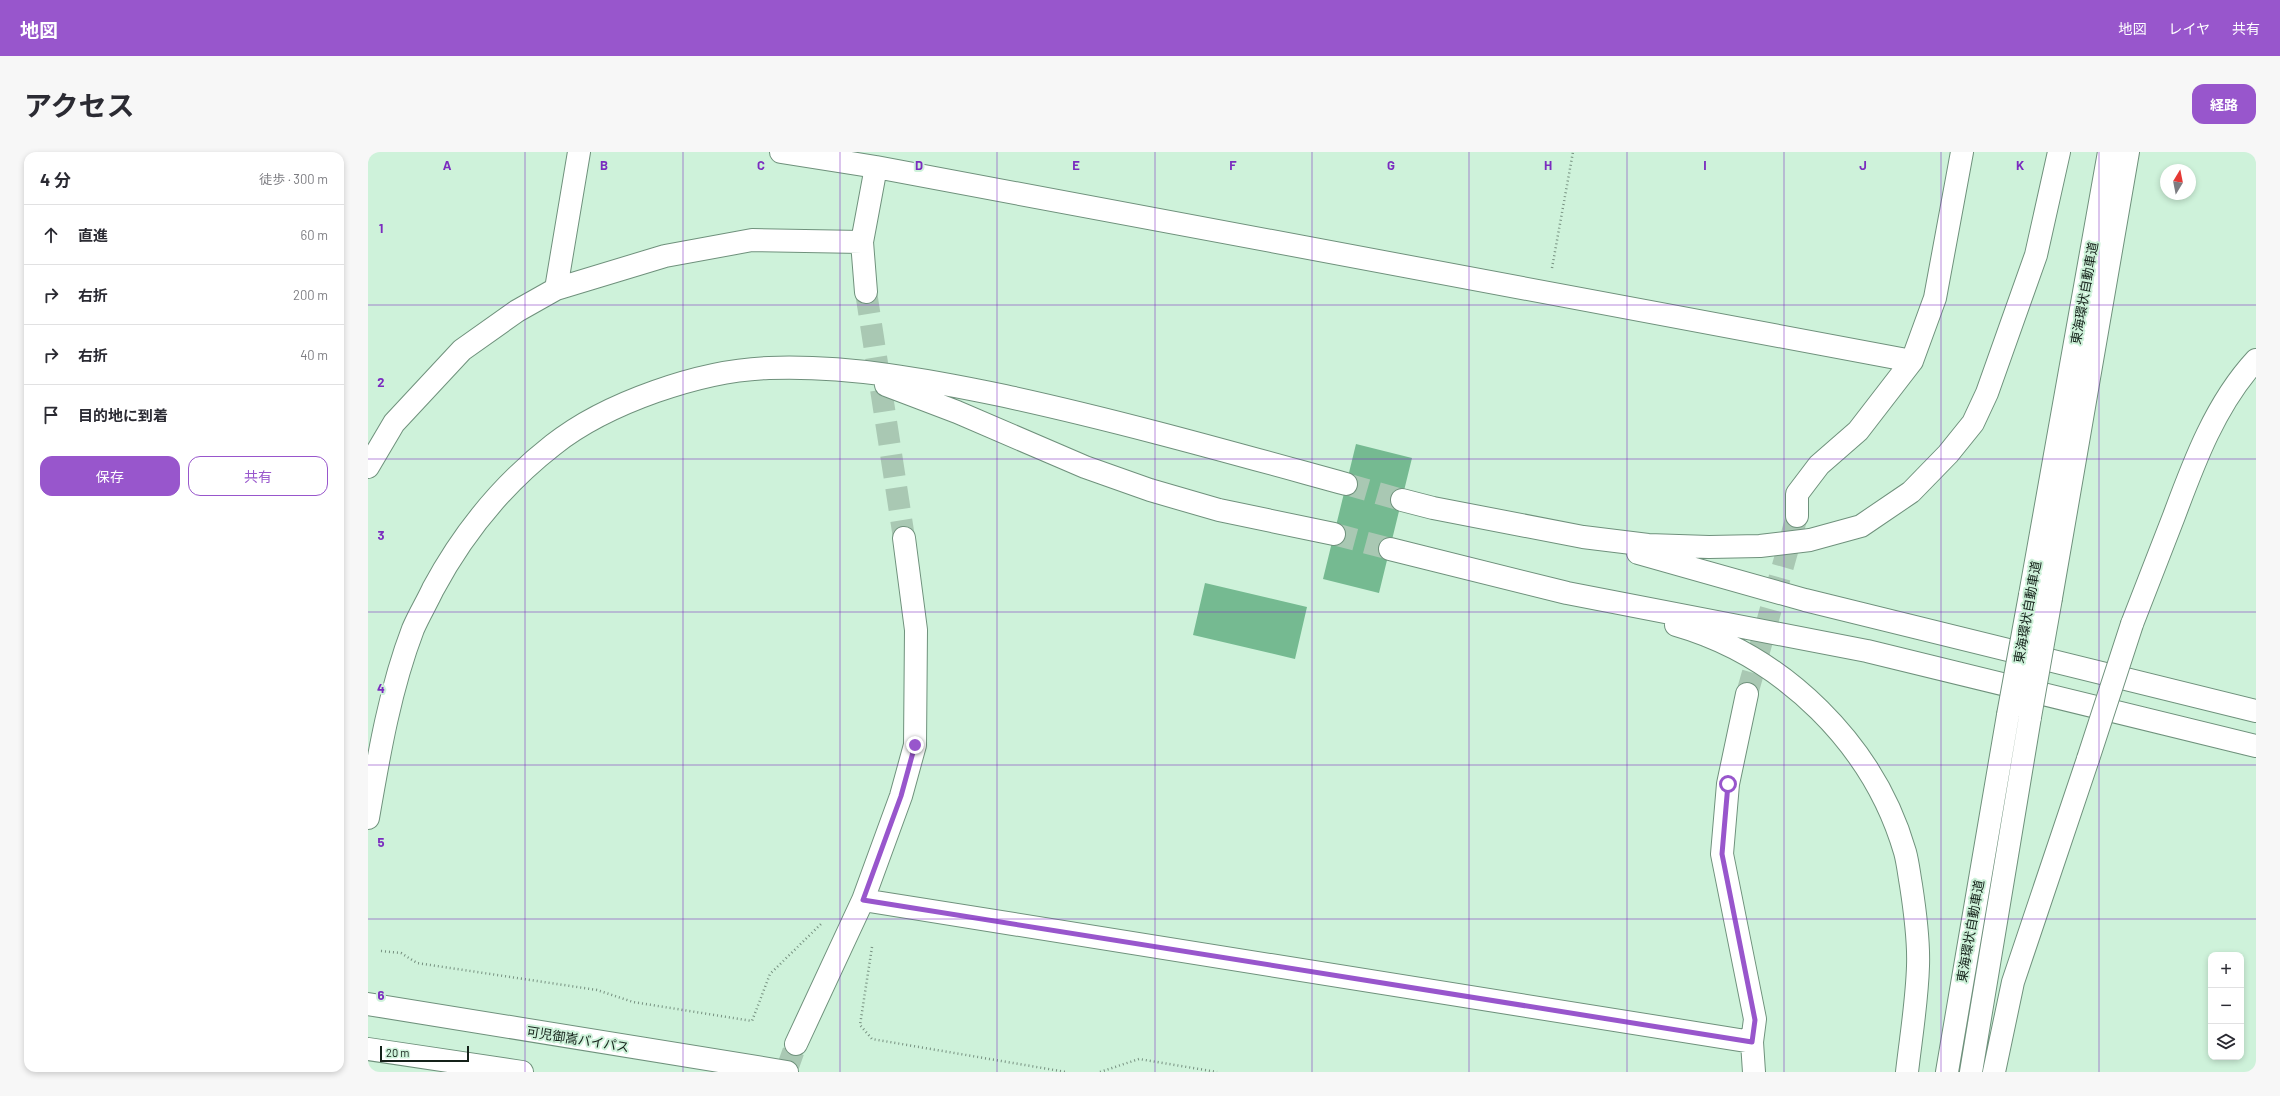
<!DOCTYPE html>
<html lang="ja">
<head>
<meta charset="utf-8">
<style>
	body { margin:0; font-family:Barlow,"Noto Sans JP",sans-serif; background:#f7f7f7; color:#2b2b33 }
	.controls { position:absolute; right:12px; bottom:12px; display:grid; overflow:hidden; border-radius:8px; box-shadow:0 2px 6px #0003 }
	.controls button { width:36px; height:36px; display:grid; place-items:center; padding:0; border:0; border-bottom:1px solid #e1e1e2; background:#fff; color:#2b2b33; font:20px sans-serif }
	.compass { position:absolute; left:1792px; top:12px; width:36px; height:36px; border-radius:50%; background:#fff; box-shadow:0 2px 6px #0003; rotate:10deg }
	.scale { position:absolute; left:12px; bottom:10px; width:89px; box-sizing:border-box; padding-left:4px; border:2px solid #142119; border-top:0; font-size:11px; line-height:14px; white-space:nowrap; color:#142119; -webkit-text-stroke:3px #cef2da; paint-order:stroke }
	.stop { position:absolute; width:12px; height:12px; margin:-9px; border:3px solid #9856cc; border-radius:50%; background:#fff }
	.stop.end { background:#9856cc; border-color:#fff; box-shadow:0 1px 4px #0008 }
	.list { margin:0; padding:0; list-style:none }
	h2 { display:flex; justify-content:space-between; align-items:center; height:52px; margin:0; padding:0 16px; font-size:17px }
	h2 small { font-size:13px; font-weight:400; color:#7c7c81 }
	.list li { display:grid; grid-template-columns:26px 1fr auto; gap:12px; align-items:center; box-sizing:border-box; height:60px; padding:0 16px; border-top:1px solid #e1e1e2 }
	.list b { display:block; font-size:15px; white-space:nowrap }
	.list em { font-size:13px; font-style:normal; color:#7c7c81 }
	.actions { display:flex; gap:8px; padding:12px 16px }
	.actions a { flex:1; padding:9px 0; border:1px solid #9856cc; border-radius:12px; text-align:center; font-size:14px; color:#9856cc }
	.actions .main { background:#9856cc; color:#fff }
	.icon { flex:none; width:22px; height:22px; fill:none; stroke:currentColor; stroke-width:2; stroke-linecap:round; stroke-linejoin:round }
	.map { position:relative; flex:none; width:1888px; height:920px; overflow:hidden; border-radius:12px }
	header { display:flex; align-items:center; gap:24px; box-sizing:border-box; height:56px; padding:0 20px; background:#9856cc; color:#fff }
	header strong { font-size:19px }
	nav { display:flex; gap:22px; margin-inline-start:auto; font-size:14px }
	.intro { display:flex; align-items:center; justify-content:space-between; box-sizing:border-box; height:96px; padding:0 24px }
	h1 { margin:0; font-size:28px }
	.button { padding:10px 18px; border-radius:12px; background:#9856cc; color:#fff; font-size:14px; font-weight:700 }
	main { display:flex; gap:24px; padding:0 24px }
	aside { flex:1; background:#fff; border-radius:12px; box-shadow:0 2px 6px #0003 }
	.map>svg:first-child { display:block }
</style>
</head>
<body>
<header>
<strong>地図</strong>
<nav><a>地図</a><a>レイヤ</a><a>共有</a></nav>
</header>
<div class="intro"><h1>アクセス</h1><a class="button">経路</a></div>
<main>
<aside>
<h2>4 分<small>徒歩 · 300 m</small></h2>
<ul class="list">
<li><svg class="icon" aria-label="ahead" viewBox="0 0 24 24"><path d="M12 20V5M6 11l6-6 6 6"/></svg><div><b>直進</b></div><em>60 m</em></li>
<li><svg class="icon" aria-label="right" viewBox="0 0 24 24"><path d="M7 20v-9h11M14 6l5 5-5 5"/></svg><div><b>右折</b></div><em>200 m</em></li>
<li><svg class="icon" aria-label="right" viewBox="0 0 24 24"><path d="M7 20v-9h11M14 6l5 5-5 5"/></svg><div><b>右折</b></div><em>40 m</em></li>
<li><svg class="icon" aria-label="arrive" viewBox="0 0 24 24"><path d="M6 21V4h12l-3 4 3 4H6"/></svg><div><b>目的地に到着</b></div></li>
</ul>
<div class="actions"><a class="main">保存</a><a>共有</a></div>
</aside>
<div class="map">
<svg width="1888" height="920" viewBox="0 0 1888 920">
	<rect width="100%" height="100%" fill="#cef2da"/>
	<!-- building -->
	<path fill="#75ba91" d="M988,292L1044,306L1011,441L955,427Z
		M837,431L939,455L927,507L825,483Z"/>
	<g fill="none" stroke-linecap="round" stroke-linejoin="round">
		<!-- street-tunnel -->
		<path stroke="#a9c8b3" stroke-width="22" stroke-dasharray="22 11" stroke-linecap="butt" d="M498,140L536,386
			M1379,542L1429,364
			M418,920L428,892"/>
		<!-- highway-tunnel -->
		<path stroke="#a9c8b3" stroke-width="22" stroke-dasharray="22 11" stroke-linecap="butt" d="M978,332L1034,348
			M966,382L1022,397"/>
		<defs>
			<path id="street" d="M413,0L508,15L1544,209
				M494,90L498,140
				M188,137L211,0
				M0,315L26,271L94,198L149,159L188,137L297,104L384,88L494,90L508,15
				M1429,364V342L1451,313L1490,279L1544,209L1567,146L1594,0
				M1379,542L1360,632L1354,702L1387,867L1384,890L1386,920
				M495,748L1384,890
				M428,892L495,748L533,644L547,593L548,478L536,386"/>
			<path id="highway" d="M518,233L589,260L717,315L782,338L851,358L966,382
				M1034,348L1065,356L1215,385L1280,393L1341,395L1392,394L1442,388L1493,374L1543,340L1580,302L1605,271L1619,241L1668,103L1691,0
				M1022,397L1199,441L1499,499L1888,594
				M1270,401L1437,448L1888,559
				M1662,443L1741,0
				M1683,446L1760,0
				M1764,472C1778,436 1792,400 1806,364C1826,310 1848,251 1888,208
				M1308,473C1416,504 1506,593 1537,700C1540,711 1541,722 1543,733C1547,759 1551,788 1550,814C1549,849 1543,885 1539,920
				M0,666C11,602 22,537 45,477C51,463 59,450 65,437C95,381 135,332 185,293C238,251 333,218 401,216C480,213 560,228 637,244C752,269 865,301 978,332
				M0,852L419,920
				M0,897L154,920
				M1579,920L1640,563
				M1603,920L1662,565
				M1626,920L1645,830L1720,607"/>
		</defs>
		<!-- street casing -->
		<use href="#street" stroke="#6f917c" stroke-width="24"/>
		<!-- highway casing -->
		<use href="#highway" stroke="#6f917c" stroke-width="24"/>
		<!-- path -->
		<path stroke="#779180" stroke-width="2.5" stroke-dasharray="1 3" stroke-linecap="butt" d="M1184,116L1205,0
			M504,795L492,873L504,887L698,920
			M13,799L33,801L49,811L229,838L265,850L384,869L402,822L454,771
			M732,920L771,907L849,920"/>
		<!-- street -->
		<use href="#street" stroke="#fff" stroke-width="22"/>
		<!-- highway -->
		<use href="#highway" stroke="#fff" stroke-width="22"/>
		<defs>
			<path id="highway-bridge" d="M1640,563L1662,443
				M1662,565L1683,446
				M1720,607L1764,472"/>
		</defs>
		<!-- highway-bridge casing -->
		<use href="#highway-bridge" stroke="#6f917c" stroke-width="24" stroke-linecap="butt"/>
		<!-- highway-bridge -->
		<use href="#highway-bridge" stroke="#fff" stroke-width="22"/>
	</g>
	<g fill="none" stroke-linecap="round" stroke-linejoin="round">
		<!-- route -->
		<path stroke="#9856cc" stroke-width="5" d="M547,593L533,644L495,748L1384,890L1387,868L1354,702L1360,632"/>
	</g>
	<!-- grid -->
	<path fill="none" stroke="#7b2cbf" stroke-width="1" stroke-opacity="0.55" d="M157,0V920M315,0V920M472,0V920M629,0V920M787,0V920M944,0V920M1101,0V920M1259,0V920M1416,0V920M1573,0V920M1731,0V920M0,153H1888M0,307H1888M0,460H1888M0,613H1888M0,767H1888"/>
	<g text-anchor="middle" stroke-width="4" stroke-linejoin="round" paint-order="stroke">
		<!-- street labels -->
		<g font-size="13" fill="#142119" stroke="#cef2da">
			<text transform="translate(1716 141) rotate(-80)" y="5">東海環状自動車道</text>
			<text transform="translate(1659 460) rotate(-80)" y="5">東海環状自動車道</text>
			<text transform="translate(1602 779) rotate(-80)" y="5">東海環状自動車道</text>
			<text transform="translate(210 887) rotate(9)" y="5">可児御嵩バイパス</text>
		</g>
	</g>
	<g font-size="13" text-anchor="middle" font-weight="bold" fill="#7b2cbf" stroke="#cef2da" stroke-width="4" stroke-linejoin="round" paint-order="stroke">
		<text x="79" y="18">A</text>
		<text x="236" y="18">B</text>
		<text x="393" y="18">C</text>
		<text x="551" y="18">D</text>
		<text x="708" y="18">E</text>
		<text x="865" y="18">F</text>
		<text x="1023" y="18">G</text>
		<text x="1180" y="18">H</text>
		<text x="1337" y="18">I</text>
		<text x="1495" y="18">J</text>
		<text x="1652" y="18">K</text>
		<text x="13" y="81">1</text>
		<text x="13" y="235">2</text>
		<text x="13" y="388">3</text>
		<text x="13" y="541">4</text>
		<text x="13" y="695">5</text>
		<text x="13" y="848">6</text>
	</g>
</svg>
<div class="controls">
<button>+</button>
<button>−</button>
<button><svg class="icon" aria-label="layers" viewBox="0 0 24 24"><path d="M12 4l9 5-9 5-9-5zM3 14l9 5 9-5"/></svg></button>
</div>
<svg class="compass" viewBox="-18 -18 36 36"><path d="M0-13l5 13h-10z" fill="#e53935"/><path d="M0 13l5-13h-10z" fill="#7c7c81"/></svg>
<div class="scale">20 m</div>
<div class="stop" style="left:1360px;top:632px"></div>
<div class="stop end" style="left:547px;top:593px"></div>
</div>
</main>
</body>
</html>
